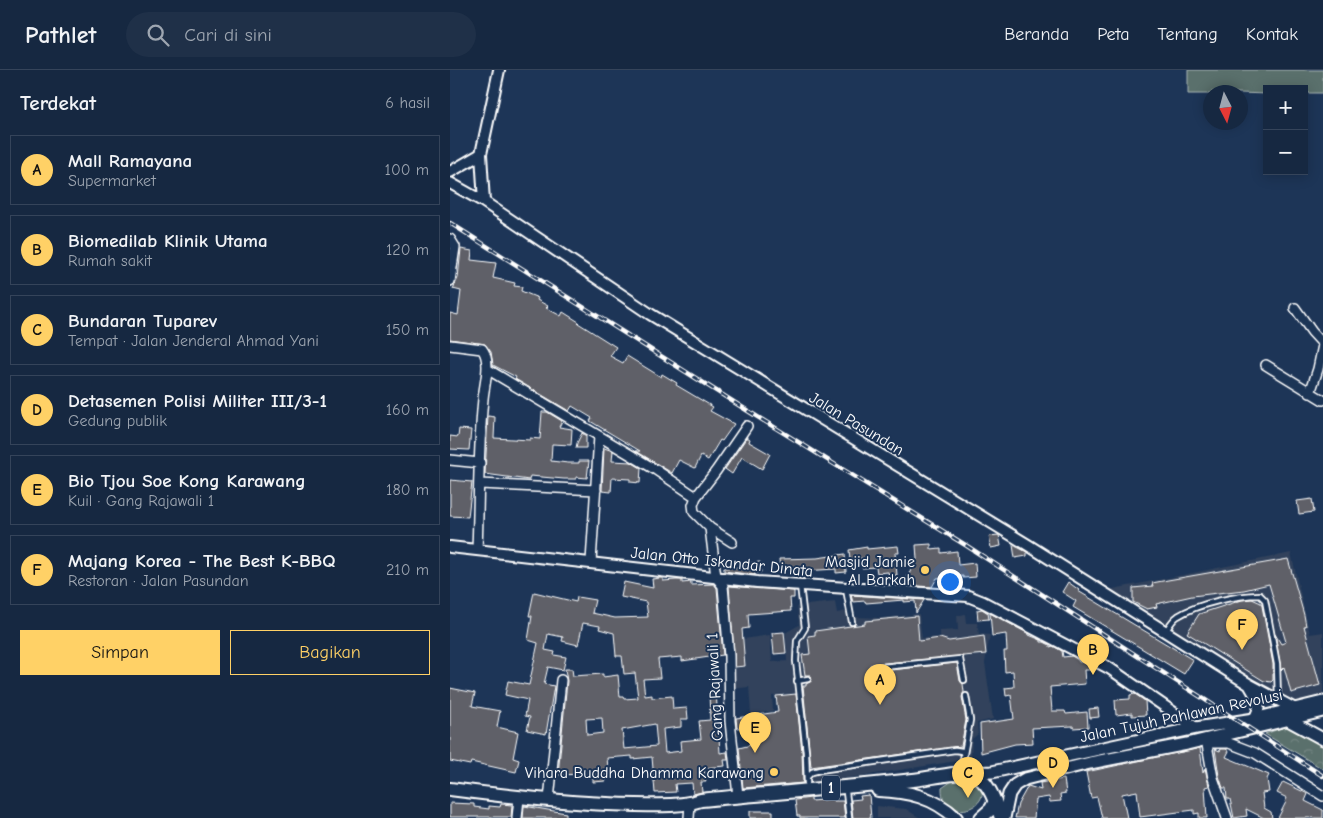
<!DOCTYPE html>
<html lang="id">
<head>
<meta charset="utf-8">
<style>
	body { margin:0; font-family:"Comic Neue",sans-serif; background:#1f3048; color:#f1f3f6 }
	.controls { position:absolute; right:15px; top:15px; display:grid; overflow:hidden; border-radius:0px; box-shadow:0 2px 12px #0003 }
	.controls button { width:45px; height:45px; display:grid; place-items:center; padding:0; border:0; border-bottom:1px solid #35445a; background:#162841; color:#f1f3f6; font:25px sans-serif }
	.compass { position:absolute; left:753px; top:15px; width:45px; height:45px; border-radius:50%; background:#162841; box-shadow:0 2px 12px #0003; rotate:174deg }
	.you { position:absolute; left:499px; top:511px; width:18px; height:18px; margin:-12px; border:4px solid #fff; border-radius:50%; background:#1a73e8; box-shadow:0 0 0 8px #1a73e833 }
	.badge { display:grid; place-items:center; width:32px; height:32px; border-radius:50%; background:#ffd166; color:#111; font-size:16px; font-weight:700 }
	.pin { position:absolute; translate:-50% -41px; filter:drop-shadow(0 1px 2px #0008) }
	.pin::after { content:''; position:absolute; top:26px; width:18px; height:15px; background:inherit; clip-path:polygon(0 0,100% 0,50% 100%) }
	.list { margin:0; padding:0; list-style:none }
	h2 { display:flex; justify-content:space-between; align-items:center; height:65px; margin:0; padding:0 20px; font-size:21px }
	h2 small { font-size:16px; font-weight:400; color:#9ea6b1 }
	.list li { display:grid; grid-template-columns:32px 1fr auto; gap:15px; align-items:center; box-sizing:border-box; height:70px; margin:0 10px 10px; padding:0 10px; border:1px solid #35445a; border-radius:0px }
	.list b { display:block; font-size:19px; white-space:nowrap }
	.list p { margin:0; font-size:16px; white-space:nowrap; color:#9ea6b1 }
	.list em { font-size:16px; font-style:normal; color:#9ea6b1 }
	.actions { display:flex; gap:10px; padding:15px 20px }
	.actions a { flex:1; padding:11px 0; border:1px solid #ffd166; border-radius:0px; text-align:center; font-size:18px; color:#ffd166 }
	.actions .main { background:#ffd166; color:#111 }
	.icon { flex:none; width:28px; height:28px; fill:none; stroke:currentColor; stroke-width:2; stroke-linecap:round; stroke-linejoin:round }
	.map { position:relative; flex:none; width:873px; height:748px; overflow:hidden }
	header { display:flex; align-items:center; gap:30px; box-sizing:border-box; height:70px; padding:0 25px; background:#162841; border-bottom:1px solid #35445a }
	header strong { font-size:24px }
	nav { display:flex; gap:28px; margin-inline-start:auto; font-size:18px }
	.search { width:350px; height:45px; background:#1f3048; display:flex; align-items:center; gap:12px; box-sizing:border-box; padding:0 18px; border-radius:28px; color:#9ea6b1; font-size:19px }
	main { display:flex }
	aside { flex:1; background:#162841 }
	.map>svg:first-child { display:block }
</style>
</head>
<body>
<header>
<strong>Pathlet</strong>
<div class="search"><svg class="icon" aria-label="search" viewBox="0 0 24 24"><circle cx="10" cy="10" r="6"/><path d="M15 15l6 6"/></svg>Cari di sini</div>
<nav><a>Beranda</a><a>Peta</a><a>Tentang</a><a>Kontak</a></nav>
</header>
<main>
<aside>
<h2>Terdekat<small>6 hasil</small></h2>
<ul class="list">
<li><span class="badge">A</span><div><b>Mall Ramayana</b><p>Supermarket</p></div><em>100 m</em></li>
<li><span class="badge">B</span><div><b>Biomedilab Klinik Utama</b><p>Rumah sakit</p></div><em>120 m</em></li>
<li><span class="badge">C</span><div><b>Bundaran Tuparev</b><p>Tempat · Jalan Jenderal Ahmad Yani</p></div><em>150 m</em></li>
<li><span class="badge">D</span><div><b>Detasemen Polisi Militer III/3-1</b><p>Gedung publik</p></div><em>160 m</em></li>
<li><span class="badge">E</span><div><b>Bio Tjou Soe Kong Karawang</b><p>Kuil · Gang Rajawali 1</p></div><em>180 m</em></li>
<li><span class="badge">F</span><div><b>Majang Korea - The Best K-BBQ</b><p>Restoran · Jalan Pasundan</p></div><em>210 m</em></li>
</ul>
<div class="actions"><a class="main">Simpan</a><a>Bagikan</a></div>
</aside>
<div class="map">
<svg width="873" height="748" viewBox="0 0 873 748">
	<defs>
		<pattern id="forest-crowns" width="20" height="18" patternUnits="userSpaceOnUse" patternTransform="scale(1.25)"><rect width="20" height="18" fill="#5a706c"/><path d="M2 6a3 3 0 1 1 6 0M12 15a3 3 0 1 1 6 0" fill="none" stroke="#738582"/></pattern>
	</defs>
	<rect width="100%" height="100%" fill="#1d3557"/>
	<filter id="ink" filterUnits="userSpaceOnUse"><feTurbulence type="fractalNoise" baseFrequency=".02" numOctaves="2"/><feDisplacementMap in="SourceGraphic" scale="10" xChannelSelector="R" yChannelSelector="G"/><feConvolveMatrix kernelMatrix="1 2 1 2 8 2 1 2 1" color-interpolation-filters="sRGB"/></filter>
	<g filter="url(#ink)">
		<!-- built -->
		<path fill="#30425c" d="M841,483L860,564L873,562V627L843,633L658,520Z
			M395,531H402L404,547L433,548L469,544L472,568L490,567V561L508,560L507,546L515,544L516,553H527L529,564L540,565L535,593L543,649L527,653L528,664L522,669L521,690H513L368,713H357L353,715L344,624L322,626L323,641L301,644L299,617L282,619V598L295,597L293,569L320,565L322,592L337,591L335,563L349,555L347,536L385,532L387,543L396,541Z
			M427,736L456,739L470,748H427Z"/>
		<!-- grass -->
		<path fill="#5a706c" stroke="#acb8b6" d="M738,0H873V23H854V19H817V24L761,22L760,24H738Z
			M509,710C550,709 530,748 502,738C494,732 492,728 492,718L502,711Z"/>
		<!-- forest -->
		<path fill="url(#forest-crowns)" stroke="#acb8b6" d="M837,656L873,676V699L815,664Z"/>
		<!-- building -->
		<path fill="#5e6068" stroke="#fff" fill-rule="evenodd" d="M11,179L22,181L21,190L46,193L43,208L65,213L64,216L72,217L71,221L88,228L87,230L98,236L96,238L111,246L113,242L129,252L128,253L166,277L160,286L173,293L177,286L211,307L212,304L227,313L226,315L263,337L260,341L284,354L272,371L270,370L258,390L251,386L245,398L229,390L222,403L186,381H190L140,351L142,348L122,336L119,341L65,309L66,307L43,295L41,282L35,274L0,269V243L8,245L11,221L3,219L8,208Z
			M92,342H97L112,351L109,357L122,359L121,375L102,374L101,391L118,393H129V391H139L137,408L126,407V409H114L80,406L79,410L35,404L38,346L45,347L44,368L80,370V368L90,369Z
			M9,359L21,360L19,380L0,379V366L8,367Z
			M132,363L136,366V378H126L127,373Z
			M297,367L300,369L299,372L320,384L312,399L292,387L282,404L275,399Z
			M154,378L163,381L162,391L181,392L191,398L190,413L180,412V409L162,408L161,422L152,421Z
			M0,410L22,412L18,447L0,446Z
			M862,429L864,442L849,444L847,431Z
			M549,465L551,476L541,478L539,466Z
			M481,474V479L491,478V483L507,481L508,495L525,493L526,507L513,508V506L487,508L482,517L453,515L467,489L466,475Z
			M563,475L577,482V486L565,488Z
			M448,476L449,483H445L447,505L439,506L438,502L427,503L426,497L412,498V488L400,490L399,480L417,477V479Z
			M395,484L396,502L386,503V499L353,501L352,498L330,500L329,489L367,488Z
			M838,489L854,545L856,556H854L870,615L841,623L834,597L831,600L825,564L831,574L836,572L819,514L794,520L742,526L706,534L707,537L697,539L683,532V518L703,516L702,513L718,510Z
			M310,492L311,502L305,503V505L274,501V498L291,497V494Z
			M210,508H213V511L226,510H232V513L241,512V515L264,514L267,518L273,585L232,591V587L208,589L210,608L193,609L195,626L202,625V628L222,626L223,639L237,638L238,649H231V657L213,659L215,683L231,681L230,671L251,669L249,651L260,650L259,622L266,621L270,683L277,682L278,690H274L275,696L254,698L256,712H251L252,722L243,724L242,713L225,714L226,722L205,723L202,687L182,689V686L157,688L158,698H155L156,711L143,712V707H134V704L108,705L117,611L115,599H122L123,606L153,604V607L168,605L170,627H173L174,629L188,628L185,603L174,604L172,586H166L164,563L149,559L150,556L133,553L128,575L112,571L113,567L98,564L95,580L105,582L104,585L116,587L113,600L98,597L94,614L104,616L96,664L77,660L80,647L75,646L78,630L55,625L58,611L79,615L88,573L78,570L82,546H79L84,522L126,532L127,527L145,530L142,543L165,548L198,547L196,532L171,527L174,512L203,518L202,509ZM152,648L153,663L137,665L136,649ZM205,654L207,676L174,679L172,660Z
			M618,512L629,520L628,521L743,590L734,604L623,537L626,531L612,522Z
			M279,516L344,521V528H340L341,541L298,544L299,558L292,559L295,596L285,597Z
			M401,525L474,530L466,543L465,531L454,532V530L416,533L415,531L403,532Z
			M802,529L811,533L812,536L823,594V610L821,612L814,611L737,563L749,544L792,530Z
			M532,539L538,543L539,549L528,550L527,540Z
			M540,543L579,564V565L591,570V572H594L600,575V577L603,576L612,581L613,587L622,586L628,590L629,592H633L644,598V600H634L635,614L600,617L602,641H615L616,644L637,642L638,657L623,658V656L582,658L583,673L565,674L531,683L530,654L564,649L561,625L556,626L555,618L564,617L563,601L555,602L554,581H557L556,564L542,566Z
			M467,546L469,571L490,568L499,571L534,566L536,584L423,594L420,596L419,599L423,602L507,593L510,611L513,614L514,622L512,627L516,650L511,676L361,697L353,616H356V614L360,612L362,610L360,605H355L352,585L360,584L358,566L365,565V561L415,554V551Z
			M334,562L336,583L324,584L322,563Z
			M0,618L25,623L22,636L50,641L47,657L68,662L63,688L69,690L66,702L21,692L20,695L0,691Z
			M346,624L352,682L353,713L293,718L289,678L301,675L300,657L287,658L286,648L328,642L326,626Z
			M685,624L695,631L696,645L682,646V643L666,645L665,630L680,629V625Z
			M648,638L649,647L640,648L639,639Z
			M750,678L753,703L755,698L759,716L755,717L757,748H749V743L744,744V740L690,747L687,721L672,724L677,748H652L647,727L641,728L636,702Z
			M765,679L770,681L771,679H776L779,681L776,687L819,705L817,709L819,722L812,723L814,738L821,742L822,748H814L796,739L797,746L784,748L780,729H777L776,718H773L769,706Z
			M614,709L616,723L610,724L611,731L600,732L599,727L586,729L584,748H565L568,734L578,716L591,720L590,713Z
			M833,712L858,724L855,731L873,740V748H828L836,732H835L837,728L827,723Z
			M419,725L421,748H403L401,730L411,729L410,726Z
			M361,728V731L384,729V731H393L395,748H350V746H347L345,730Z
			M0,733L24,734V737L39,739V736L50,737L51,734L62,735L61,747H0Z
			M74,736L116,743V748H73Z
			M300,741H323V748H300Z"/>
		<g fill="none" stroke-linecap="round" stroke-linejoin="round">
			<defs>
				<path id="service" d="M350,515L355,558L347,571L346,591L356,682L357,713
					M396,519L402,552
					M716,561C719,556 722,550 728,546C747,534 787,525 810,525L815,530L827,594L828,629
					M423,598L510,589L514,610
					M347,611L358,609
					M508,702L513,690L520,650L516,626
					M357,707L362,702L370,700L505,680L512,681L514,685
					M396,722L399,748"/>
				<path id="minor" d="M0,169L5,177L0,211
					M845,238L862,262L873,274
					M0,275L32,279C42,291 34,315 33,329C28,378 29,430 27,480
					M816,295L873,330
					M37,299L206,400L246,427
					M860,323L868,299L873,275
					M0,390L30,393
					M30,414L146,420
					M260,458L282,472
					M141,492L149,366
					M756,669L763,708L777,748
					M757,673H779L805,683L873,726
					M288,726L280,651L279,586L273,516L266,507L260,458L244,442L243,435L246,427L266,401L297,356
					M99,730L111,610
					M67,748L69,728
					M239,748L240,734"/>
				<path id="tertiary" d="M0,102L31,84
					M0,113L34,132L200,244L578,475L800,615L845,639
					M34,132L31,84L49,0
					M0,477L307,512L518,526L533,532L659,598L746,658
					M800,616C808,630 813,634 804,649"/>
				<path id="secondary" d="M838,650L873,669
					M522,703L542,702L746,658L804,649L873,632
					M554,748L559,724L565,715L575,709L640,693L737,674L873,641"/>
				<path id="primary" d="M0,719C62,727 124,734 186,735C207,735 230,737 251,730C321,723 393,718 463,710C475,709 516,700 523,704C540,712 545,732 551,748
					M428,720C458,721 484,727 506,748
					M531,748L541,739L545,731"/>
			</defs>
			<!-- service casing -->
			<use href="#service" stroke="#fff" stroke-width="8"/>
			<!-- minor casing -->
			<use href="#minor" stroke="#fff" stroke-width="12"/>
			<!-- tertiary casing -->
			<use href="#tertiary" stroke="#fff" stroke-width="14"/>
			<!-- secondary casing -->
			<use href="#secondary" stroke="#fff" stroke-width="15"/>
			<!-- primary casing -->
			<use href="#primary" stroke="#fff" stroke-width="16"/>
			<!-- service -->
			<use href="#service" stroke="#1d3557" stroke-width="4.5"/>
			<!-- minor -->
			<use href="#minor" stroke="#1d3557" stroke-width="9"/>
			<!-- tertiary -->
			<use href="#tertiary" stroke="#1d3557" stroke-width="10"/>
			<!-- secondary -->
			<use href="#secondary" stroke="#1d3557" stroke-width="11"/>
			<!-- primary -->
			<use href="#primary" stroke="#1d3557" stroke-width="12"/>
			<defs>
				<path id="rail" d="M0,153L298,341L517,476L873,706"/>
			</defs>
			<!-- rail casing -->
			<use href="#rail" stroke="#fff" stroke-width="4.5"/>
			<!-- rail -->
			<use href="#rail" stroke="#1d3557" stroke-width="2.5" stroke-dasharray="8" stroke-linecap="butt"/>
		</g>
	</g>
	<!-- markers -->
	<g fill="#ffd166" stroke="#1d3557" stroke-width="2">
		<circle cx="475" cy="500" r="5"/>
		<circle cx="324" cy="702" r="5"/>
	</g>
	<g text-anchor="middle" stroke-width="4" stroke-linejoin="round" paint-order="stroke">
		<!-- shield labels -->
		<rect fill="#1d3557" stroke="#bbc2cd" stroke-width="1" x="372" y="705.5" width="18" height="25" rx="4"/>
		<g font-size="15" font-weight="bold" fill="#fff">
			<text x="381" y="723">1</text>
		</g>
		<!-- street labels -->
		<g font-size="16" fill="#fff" stroke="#1d3557">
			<text transform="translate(407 353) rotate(31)" y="6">Jalan Pasundan</text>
			<text transform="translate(272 491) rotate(6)" y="6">Jalan Otto Iskandar Dinata</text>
			<text transform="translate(264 617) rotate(-93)" y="6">Gang Rajawali 1</text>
			<text transform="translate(731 645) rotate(-12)" y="6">Jalan Tujuh Pahlawan Revolusi</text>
		</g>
		<!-- poi labels -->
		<g font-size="16" fill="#fff" stroke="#1d3557" text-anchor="end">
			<text x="465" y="497">Masjid Jamie<tspan x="465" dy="18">Al Barkah</tspan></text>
			<text x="314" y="708">Vihara Buddha Dhamma Karawang</text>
		</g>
	</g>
</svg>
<div class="controls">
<button>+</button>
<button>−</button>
</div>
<svg class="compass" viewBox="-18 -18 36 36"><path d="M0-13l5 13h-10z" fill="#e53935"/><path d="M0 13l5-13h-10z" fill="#9ea6b1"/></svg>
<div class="you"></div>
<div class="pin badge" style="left:430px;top:635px">A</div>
<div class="pin badge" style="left:643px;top:605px">B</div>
<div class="pin badge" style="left:518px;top:728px">C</div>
<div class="pin badge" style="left:603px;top:718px">D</div>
<div class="pin badge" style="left:305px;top:683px">E</div>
<div class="pin badge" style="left:792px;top:580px">F</div>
</div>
</main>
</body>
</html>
